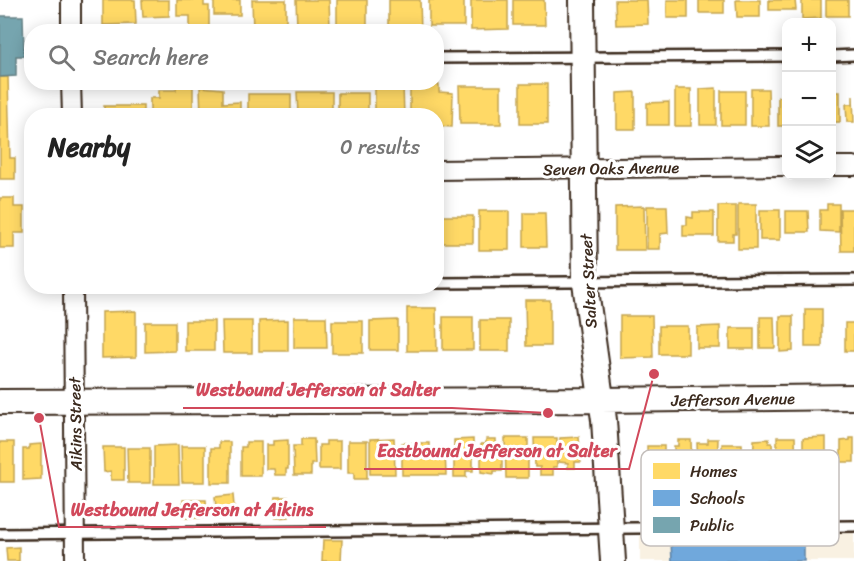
<!DOCTYPE html>
<html lang="en">
<head>
<meta charset="utf-8">
<style>
	body { margin:0; font-family:Sriracha,sans-serif; background:#f6f6f6; color:#222 }
	.controls { position:absolute; right:18px; top:18px; display:grid; overflow:hidden; border-radius:12px; box-shadow:0 3px 15px #0003 }
	.controls button { width:54px; height:54px; display:grid; place-items:center; padding:0; border:0; border-bottom:2px solid #e0e0e0; background:#fff; color:#222; font:30px sans-serif }
	.list { margin:0; padding:0; list-style:none }
	h2 { display:flex; justify-content:space-between; align-items:center; height:78px; margin:0; padding:0 24px; font-size:26px }
	h2 small { font-size:20px; font-weight:400; color:#767676 }
	.icon { flex:none; width:33px; height:33px; fill:none; stroke:currentColor; stroke-width:2; stroke-linecap:round; stroke-linejoin:round }
	.map { position:relative; flex:none; width:854px; height:561px; overflow:hidden }
	.search { position:absolute; background:#fff; box-shadow:0 3px 15px #0003; left:24px; top:24px; width:420px; height:66px; display:flex; align-items:center; gap:15px; box-sizing:border-box; padding:0 21px; border-radius:24px; color:#767676; font-size:22px }
	.panel { position:absolute; background:#fff; box-shadow:0 3px 15px #0003; left:24px; top:108px; width:420px; height:186px; border-radius:24px }
	.map>svg:first-child { display:block }
</style>
</head>
<body>
<div class="map">
<svg width="854" height="561" viewBox="0 0 854 561">
	<rect width="100%" height="100%" fill="#fff"/>
	<filter id="ink" filterUnits="userSpaceOnUse"><feTurbulence type="fractalNoise" baseFrequency=".0167" numOctaves="2"/><feDisplacementMap in="SourceGraphic" scale="12" xChannelSelector="R" yChannelSelector="G"/><feConvolveMatrix kernelMatrix="1 2 1 2 8 2 1 2 1" color-interpolation-filters="sRGB"/></filter>
	<g filter="url(#ink)">
		<!-- built -->
		<path fill="#f9f1e2" d="M854,533V561H640V536Z"/>
		<!-- homes -->
		<path fill="#ffd966" stroke="#c4a450" stroke-width="1.5" d="M103,0H135L136,24L103,25Z
			M142,0H169V16L143,17Z
			M177,0H204V6H209V30H190V16H177Z
			M214,0H240V15H214Z
			M252,0H286V30L253,31Z
			M296,0H329L330,26L297,27Z
			M337,0H367V32H337Z
			M389,0H420L421,32H389Z
			M429,0H464V26H429Z
			M471,0H508V29L471,30Z
			M513,0H544L545,25H513Z
			M615,0H647L648,24L616,25Z
			M667,0H688V18H667Z
			M699,0H724V13H699Z
			M736,0H760V17H737Z
			M769,0H795L796,10H769Z
			M802,0H821V18L802,19Z
			M826,0H848V16H826Z
			M0,77H8L10,158H15V179H0Z
			M520,84H547V124H520Z
			M176,85H193V116H150V98H159V90H176Z
			M403,85L404,116H375V86Z
			M410,85H439V92L453,93L452,127L436,126V116H410Z
			M459,86H501V124H460Z
			M200,87L223,89V103L240,102V116H201Z
			M716,88V125H700V89Z
			M675,89H691V126H675Z
			M751,89H768L769,126H751Z
			M721,91H745V125H721Z
			M297,92H332V116H298Z
			M635,92V129H617V93Z
			M832,92H840V122H832Z
			M338,93H368V116H338Z
			M248,94H291V116H248Z
			M853,96L854,122H847L846,104H853Z
			M778,97H786V126H778Z
			M669,102V125H647V103Z
			M104,106H143V116H104Z
			M0,198H14V207H24V233H14V248H0Z
			M738,204H756V249H738Z
			M827,204H839V232L820,231V210H827Z
			M644,206L645,250H615V207Z
			M647,206H667L668,233L660,234V249H647Z
			M718,206H736V234H733V241H718Z
			M840,209H854V251H841Z
			M760,210H780V240H760Z
			M479,211H509V250H479Z
			M786,211H808L809,232H786Z
			M693,212H714V236H683V225H687V217L693,218Z
			M524,213H545L546,247H524Z
			M442,216H473V243H442Z
			M525,300H550V346H526Z
			M407,308H436L437,351H407Z
			M805,309H822V347H805Z
			M136,311V357L102,358V312Z
			M620,316H652L653,357L620,358Z
			M780,316H793V351L780,352Z
			M294,317H326L327,348H294Z
			M443,317H473V350H443Z
			M760,317H774L775,348H760Z
			M288,320V351H259V321Z
			M398,320V350H370V321Z
			M480,320H509V351H480Z
			M185,321H214V351H185Z
			M222,321H252V353H223Z
			M332,321H363V353H332Z
			M145,322H175V351L145,352Z
			M845,323H854V351H845Z
			M659,326H688V354H659Z
			M720,326V348H697V327Z
			M730,328H754V349H730Z
			M579,437L581,462H575V468H568V463L559,462L560,438Z
			M777,437H795L796,470H777Z
			M826,437V458H803V438Z
			M394,438L395,474H370V439Z
			M505,438H528V478H506Z
			M534,438H557V467H553V475H540V467H535Z
			M850,438H854V462H841V441L850,440Z
			M301,439H314L315,464H311V475H294L293,446H301Z
			M473,439V471H466V477H454V440Z
			M486,439H496V444H502V471H494V474L481,472V444H486Z
			M708,439H718L717,468H698L697,443H708Z
			M769,439V443H772L773,470H753L754,440Z
			M288,440V469H286V475H275L274,469H266V445H273V441Z
			M678,440H691L692,475H669V468H674V446H678Z
			M326,441H340V469H319V445H326Z
			M348,441H367V479H354V473H348Z
			M0,442H14V482H0Z
			M219,442H230V483H211V448H219Z
			M246,442H261V476H241V447H246Z
			M402,443H429V449H445L446,475H402Z
			M41,444V479L23,480V449H29V445Z
			M722,444H742L743,478H723Z
			M178,445L179,484H154V446Z
			M181,446H205V482H182Z
			M647,446H664V483L648,484Z
			M103,447H124V480H111V471L104,472Z
			M127,448H150V483H128Z
			M233,495L235,517L217,519L215,497Z
			M275,497H288L289,517L275,518Z
			M183,500H206L207,518H183Z
			M323,540H342L341,561H322Z
			M19,547V561H7L6,548Z"/>
		<!-- schools -->
		<path fill="#6fa8dc" stroke="#5f82a3" stroke-width="1.5" d="M804,540V561H672L671,541Z"/>
		<!-- public -->
		<path fill="#76a5af" stroke="#648084" stroke-width="1.5" d="M0,16H23L24,56H16V76L0,77Z"/>
		<g fill="none" stroke-linecap="round" stroke-linejoin="round">
			<defs>
				<path id="lane" d="M832,56L854,55
					M436,58L786,56
					M436,283L854,280
					M0,534L854,526"/>
				<path id="street" d="M71,32V0
					M71,82L72,116
					M832,166H854
					M436,170L786,166
					M73,286L75,561"/>
				<path id="secondary" d="M582,0L585,283L604,420L613,561
					M0,402L601,400L854,397"/>
			</defs>
			<!-- lane casing -->
			<use href="#lane" stroke="#3b2a1e" stroke-width="14"/>
			<!-- street casing -->
			<use href="#street" stroke="#3b2a1e" stroke-width="22"/>
			<!-- secondary casing -->
			<use href="#secondary" stroke="#3b2a1e" stroke-width="28"/>
			<!-- lane -->
			<use href="#lane" stroke="#fff" stroke-width="9"/>
			<!-- street -->
			<use href="#street" stroke="#fff" stroke-width="18"/>
			<!-- secondary -->
			<use href="#secondary" stroke="#fff" stroke-width="24"/>
		</g>
	</g>
	<g text-anchor="middle" stroke-width="6" stroke-linejoin="round" paint-order="stroke">
		<!-- street labels -->
		<g font-size="16" fill="#3b2a1e" stroke="#fff">
			<text transform="translate(611 168) rotate(-1)" y="6">Seven Oaks Avenue</text>
			<text transform="translate(588 281) rotate(-93)" y="6">Salter Street</text>
			<text transform="translate(733 399) rotate(-1)" y="6">Jefferson Avenue</text>
			<text transform="translate(75 424) rotate(-91)" y="6">Aikins Street</text>
		</g>
	</g>
	<!-- legend -->
	<rect x="641" y="450" width="198" height="96" rx="9" fill="#fff" stroke="#c4bfbc" stroke-width="1.5"/>
	<rect x="653" y="463" width="27" height="16" fill="#ffd966"/>
	<rect x="653" y="490" width="27" height="16" fill="#6fa8dc"/>
	<rect x="653" y="517" width="27" height="16" fill="#76a5af"/>
	<g font-size="16" fill="#3b2a1e">
		<text x="690" y="477">Homes</text>
		<text x="690" y="504">Schools</text>
		<text x="690" y="531">Public</text>
	</g>
	<!-- callouts -->
	<path fill="none" stroke="#d1495b" stroke-width="2" d="M548 413L452 408H183M654 374L629 469H364M39 418L59 527H326"/>
	<g fill="#d1495b" stroke="#fff" stroke-width="2">
		<circle cx="548" cy="413" r="6"/>
		<circle cx="654" cy="374" r="6"/>
		<circle cx="39" cy="418" r="6"/>
	</g>
	<g font-size="18" text-anchor="middle" font-weight="bold" fill="#d1495b" stroke="#fff" stroke-width="6" stroke-linejoin="round" paint-order="stroke">
		<text x="318" y="396">Westbound Jefferson at Salter</text>
		<text x="497" y="457">Eastbound Jefferson at Salter</text>
		<text x="192" y="516">Westbound Jefferson at Aikins</text>
	</g>
</svg>
<div class="controls">
<button>+</button>
<button>−</button>
<button><svg class="icon" aria-label="layers" viewBox="0 0 24 24"><path d="M12 4l9 5-9 5-9-5zM3 14l9 5 9-5"/></svg></button>
</div>
<div class="search"><svg class="icon" aria-label="search" viewBox="0 0 24 24"><circle cx="10" cy="10" r="6"/><path d="M15 15l6 6"/></svg>Search here</div>
<section class="panel">
<h2>Nearby<small>0 results</small></h2>
<ul class="list">
</ul>
</section>
</div>
</body>
</html>
